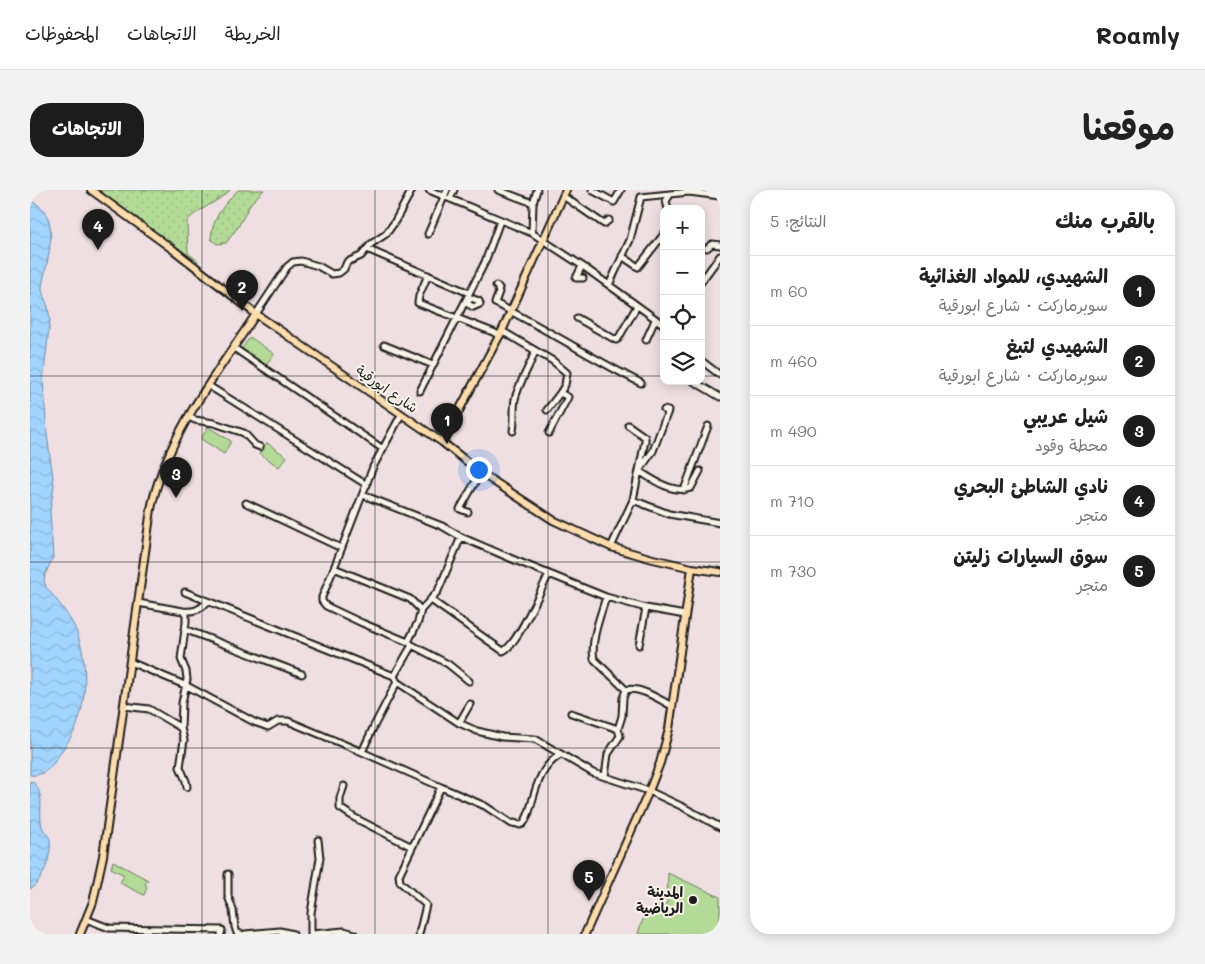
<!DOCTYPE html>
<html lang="ar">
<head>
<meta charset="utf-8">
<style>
	body { margin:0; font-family:Mali,"Playpen Sans Arabic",sans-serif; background:#f2f2f2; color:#222; direction:rtl }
	.controls { position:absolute; right:15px; top:15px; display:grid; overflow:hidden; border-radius:10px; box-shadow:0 2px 12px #0003 }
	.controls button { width:45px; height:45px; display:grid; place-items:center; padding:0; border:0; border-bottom:1px solid #e0e0e0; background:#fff; color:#222; font:25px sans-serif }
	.you { position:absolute; left:448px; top:279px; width:18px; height:18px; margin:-12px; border:4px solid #fff; border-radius:50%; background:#1a73e8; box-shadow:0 0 0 8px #1a73e833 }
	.badge { display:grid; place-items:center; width:32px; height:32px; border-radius:50%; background:#1c1c1c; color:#fff; font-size:16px; font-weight:700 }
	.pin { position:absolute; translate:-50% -41px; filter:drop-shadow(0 1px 2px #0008) }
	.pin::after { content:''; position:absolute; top:26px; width:18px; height:15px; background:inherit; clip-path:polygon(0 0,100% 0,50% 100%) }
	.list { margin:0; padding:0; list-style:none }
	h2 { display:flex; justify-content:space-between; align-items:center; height:65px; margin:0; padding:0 20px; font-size:21px }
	h2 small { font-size:16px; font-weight:400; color:#767676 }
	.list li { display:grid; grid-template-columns:32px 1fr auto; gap:15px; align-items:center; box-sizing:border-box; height:70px; padding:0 20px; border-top:1px solid #e0e0e0 }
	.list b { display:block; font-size:19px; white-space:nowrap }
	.list p { margin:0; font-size:16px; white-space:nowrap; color:#767676 }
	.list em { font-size:16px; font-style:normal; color:#767676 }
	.icon { flex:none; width:28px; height:28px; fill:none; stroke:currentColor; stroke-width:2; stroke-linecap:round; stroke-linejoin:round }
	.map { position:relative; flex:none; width:690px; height:744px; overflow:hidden; direction:ltr; border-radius:20px }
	header { display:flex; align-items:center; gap:30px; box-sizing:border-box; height:70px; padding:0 25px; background:#fff; border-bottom:1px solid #e0e0e0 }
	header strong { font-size:24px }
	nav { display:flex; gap:28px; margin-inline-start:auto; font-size:18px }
	.intro { display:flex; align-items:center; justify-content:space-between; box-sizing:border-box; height:120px; padding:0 30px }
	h1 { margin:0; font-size:35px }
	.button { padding:12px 22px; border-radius:20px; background:#1c1c1c; color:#fff; font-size:18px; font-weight:700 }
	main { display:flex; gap:30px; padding:0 30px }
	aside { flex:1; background:#fff; border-radius:20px; box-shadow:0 2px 12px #0003 }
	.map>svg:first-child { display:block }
</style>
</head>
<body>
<header>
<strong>Roamly</strong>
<nav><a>الخريطة</a><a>الاتجاهات</a><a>المحفوظات</a></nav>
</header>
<div class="intro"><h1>موقعنا</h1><a class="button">الاتجاهات</a></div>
<main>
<aside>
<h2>بالقرب منك<small>النتائج: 5</small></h2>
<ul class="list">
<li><span class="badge">1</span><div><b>الشهيدي، للمواد الغذائية</b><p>سوبرماركت · شارع ابورقية</p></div><em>60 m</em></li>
<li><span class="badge">2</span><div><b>الشهيدي لتبغ</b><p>سوبرماركت · شارع ابورقية</p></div><em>460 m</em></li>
<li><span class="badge">3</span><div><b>شيل عريبي</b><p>محطة وقود</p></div><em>490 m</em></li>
<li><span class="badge">4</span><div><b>نادي الشاطئ البحري</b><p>متجر</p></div><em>710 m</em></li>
<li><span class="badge">5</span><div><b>سوق السيارات زليتن</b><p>متجر</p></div><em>730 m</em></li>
</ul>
</aside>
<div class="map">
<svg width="690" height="744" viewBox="0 0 690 744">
	<defs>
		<pattern id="grass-dots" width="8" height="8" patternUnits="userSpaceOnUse" patternTransform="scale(1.25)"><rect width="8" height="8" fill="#b3db97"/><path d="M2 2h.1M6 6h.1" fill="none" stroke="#99bb82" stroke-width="1.8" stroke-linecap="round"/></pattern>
		<pattern id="water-waves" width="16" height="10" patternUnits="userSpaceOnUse" patternTransform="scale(1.25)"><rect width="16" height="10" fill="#a1d5ff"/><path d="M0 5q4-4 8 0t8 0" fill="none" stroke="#8ab6da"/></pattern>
	</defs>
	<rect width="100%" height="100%" fill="#efdfe2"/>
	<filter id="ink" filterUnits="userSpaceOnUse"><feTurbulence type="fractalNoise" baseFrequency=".02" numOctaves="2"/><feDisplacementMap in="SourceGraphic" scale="10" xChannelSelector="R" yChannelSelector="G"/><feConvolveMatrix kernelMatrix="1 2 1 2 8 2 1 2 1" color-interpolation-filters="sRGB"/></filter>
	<g filter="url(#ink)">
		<!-- grass -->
		<path fill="url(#grass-dots)" stroke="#687c5a" d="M61,0H200C187,13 166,20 157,31L158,63L168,71L166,77Z
			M208,0H234L221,13L208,37L196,53L187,54L181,49C182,28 194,15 208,0Z"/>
		<!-- green -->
		<path fill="#b3db97" stroke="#687c5a" d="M220,147L244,164L235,176L211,160Z
			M178,237L201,251L194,264L171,249Z
			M237,253L257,267L249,277L229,263Z
			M83,671L118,690L115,694L117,697L114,705L90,693L94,685L81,678Z
			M638,683L690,707V744H608C612,727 619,717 637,714Z"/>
		<!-- water -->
		<path fill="url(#water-waves)" stroke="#6c8ba4" d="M0,11C34,22 17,70 12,96V101L18,117L20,130L13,190L17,245L24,295L20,321L23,367L15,385L14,391L16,397C25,408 36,421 43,434C58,464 58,504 47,535C44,544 37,553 31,562C24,574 15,587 0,585Z
			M0,591L3,592C16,605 8,621 12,637C14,642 19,645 20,650C22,665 13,692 0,699Z"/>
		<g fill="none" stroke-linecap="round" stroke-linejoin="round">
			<defs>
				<path id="minor" d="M399,0L502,43L554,77L634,135
					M468,0L503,13
					M562,0L584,12L591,0
					M533,6L574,34L579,30
					M420,9L424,0
					M638,19L636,11L640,5
					M502,43L503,13L507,0
					M398,44L417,0
					M677,58L682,54L690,55
					M337,59L439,103
					M592,66L608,77L634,44
					M552,76L546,88H553
					M398,85L389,106L388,113L463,142L470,146
					M671,92L690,66
					M579,95L600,50L611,7L659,2L690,6
					M466,96L469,98L468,100L469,102L465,113C515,138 561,168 611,193
					M437,113L441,108L449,111L450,114L443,117L438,114
					M226,124L257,77L263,72L271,71L288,76L302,84L309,83L314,79L317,72L331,66L341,54L356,44L364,33L382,0
					M547,128L586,150L588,149L607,116
					M472,141L523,171L537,183L535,195L530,203L538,207L519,243
					M616,150L625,130
					M354,155L403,175
					M204,158L353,259
					M673,172L690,185
					M663,191L690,207
					M179,196L337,295
					M390,201L455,72L470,31
					M517,220L530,203
					M634,220L638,221L623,261L609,281C623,290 643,304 661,298L670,281
					M371,225L343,277L304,378L380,409L391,420L388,432L378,452L382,455L364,486L367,492L429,533L447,541L472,547L505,549L563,583L619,601L653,617L690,637
					M159,227L165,230L184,233L214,243L225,255L230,257
					M483,241C485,230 483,220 485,209C489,192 500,177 505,161
					M654,300L678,236
					M333,305L412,336L431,347L487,371L576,407L616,418L655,425
					M603,310L639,324L690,333
					M216,313L311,358
					M438,322L430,319L451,282
					M581,357L603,310L615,251V247L598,235
					M304,378L292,407V411L296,416L332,433L378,452
					M155,402L364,486
					M576,407C571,424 560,451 564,469L596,500C610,496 630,510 642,516
					M401,410L473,461C487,456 511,399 519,384
					M108,413L153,421L156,424V432L151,469L156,481L157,489L152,513L151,538L154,550L150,577L156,591L157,597
					M391,420L408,401L431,347
					M153,421C164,422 170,420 177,412
					M154,439L272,484
					M382,455L418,474L439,491
					M609,455L616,418
					M100,472L157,496L224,532L238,537L248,531H258L332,562
					M367,492L344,536L332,562L411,597
					M94,516L119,519L151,538
					M541,523L588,539L590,546L578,564L575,586
					M429,533L440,514
					M588,539L592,526L593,508L596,500
					M314,596L310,608V618L325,628L382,657
					M198,684V706L203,720L205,737L207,743L211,744
					M56,729L79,738L192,740L191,744
					M215,744L250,741L263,744
					M281,744V723L290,668L288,650
					M282,744L314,741L325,744
					M389,744L396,715L370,692L369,685L411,597L455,616L482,634L484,633L490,635L493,634C498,628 500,619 502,612C507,593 513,575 530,565"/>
				<path id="major" d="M61,0L145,61L226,124L412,252L454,285L523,330L581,357L623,369L662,378L690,382
					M412,252L472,141L536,0
					M50,744L63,712L73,666L121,319C136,246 186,185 226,124
					M555,744L619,601L630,573L639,539L662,378"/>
			</defs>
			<!-- minor casing -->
			<use href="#minor" stroke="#1c1c1c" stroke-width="9"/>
			<!-- major casing -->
			<use href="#major" stroke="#1c1c1c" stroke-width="10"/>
			<!-- minor -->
			<use href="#minor" stroke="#f7f3e8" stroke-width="5"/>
			<!-- major -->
			<use href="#major" stroke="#fddcac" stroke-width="6"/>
		</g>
	</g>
	<!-- grid -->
	<path fill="none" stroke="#1c1c1c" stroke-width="1" stroke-opacity="0.55" d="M172,0V744M345,0V744M518,0V744M0,186H634M671,186H690M0,372H690M0,558H690"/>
	<!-- markers -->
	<circle fill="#1c1c1c" stroke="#f7f3e8" stroke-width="2" cx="663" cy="710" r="5"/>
	<g text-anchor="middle" stroke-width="4" stroke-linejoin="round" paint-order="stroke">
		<!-- street labels -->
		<g font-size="14" fill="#1c1c1c" stroke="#f7f3e8">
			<text transform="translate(357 199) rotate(35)" y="5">شارع ابورقية</text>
		</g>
		<!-- poi labels -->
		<g font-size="14" font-weight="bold" fill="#1c1c1c" stroke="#f7f3e8" text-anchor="end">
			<text x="653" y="707">المدينة<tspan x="653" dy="16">الرياضية</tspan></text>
		</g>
	</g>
</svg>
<div class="controls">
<button>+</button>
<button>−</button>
<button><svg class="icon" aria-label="locate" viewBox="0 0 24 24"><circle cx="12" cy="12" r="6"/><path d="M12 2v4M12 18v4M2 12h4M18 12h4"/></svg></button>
<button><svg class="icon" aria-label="layers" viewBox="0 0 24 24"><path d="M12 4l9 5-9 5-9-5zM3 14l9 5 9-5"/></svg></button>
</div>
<div class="you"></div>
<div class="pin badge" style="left:417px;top:254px">1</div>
<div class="pin badge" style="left:212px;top:121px">2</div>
<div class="pin badge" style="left:146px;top:308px">3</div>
<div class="pin badge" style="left:68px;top:60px">4</div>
<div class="pin badge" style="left:559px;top:711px">5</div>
</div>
</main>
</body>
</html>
